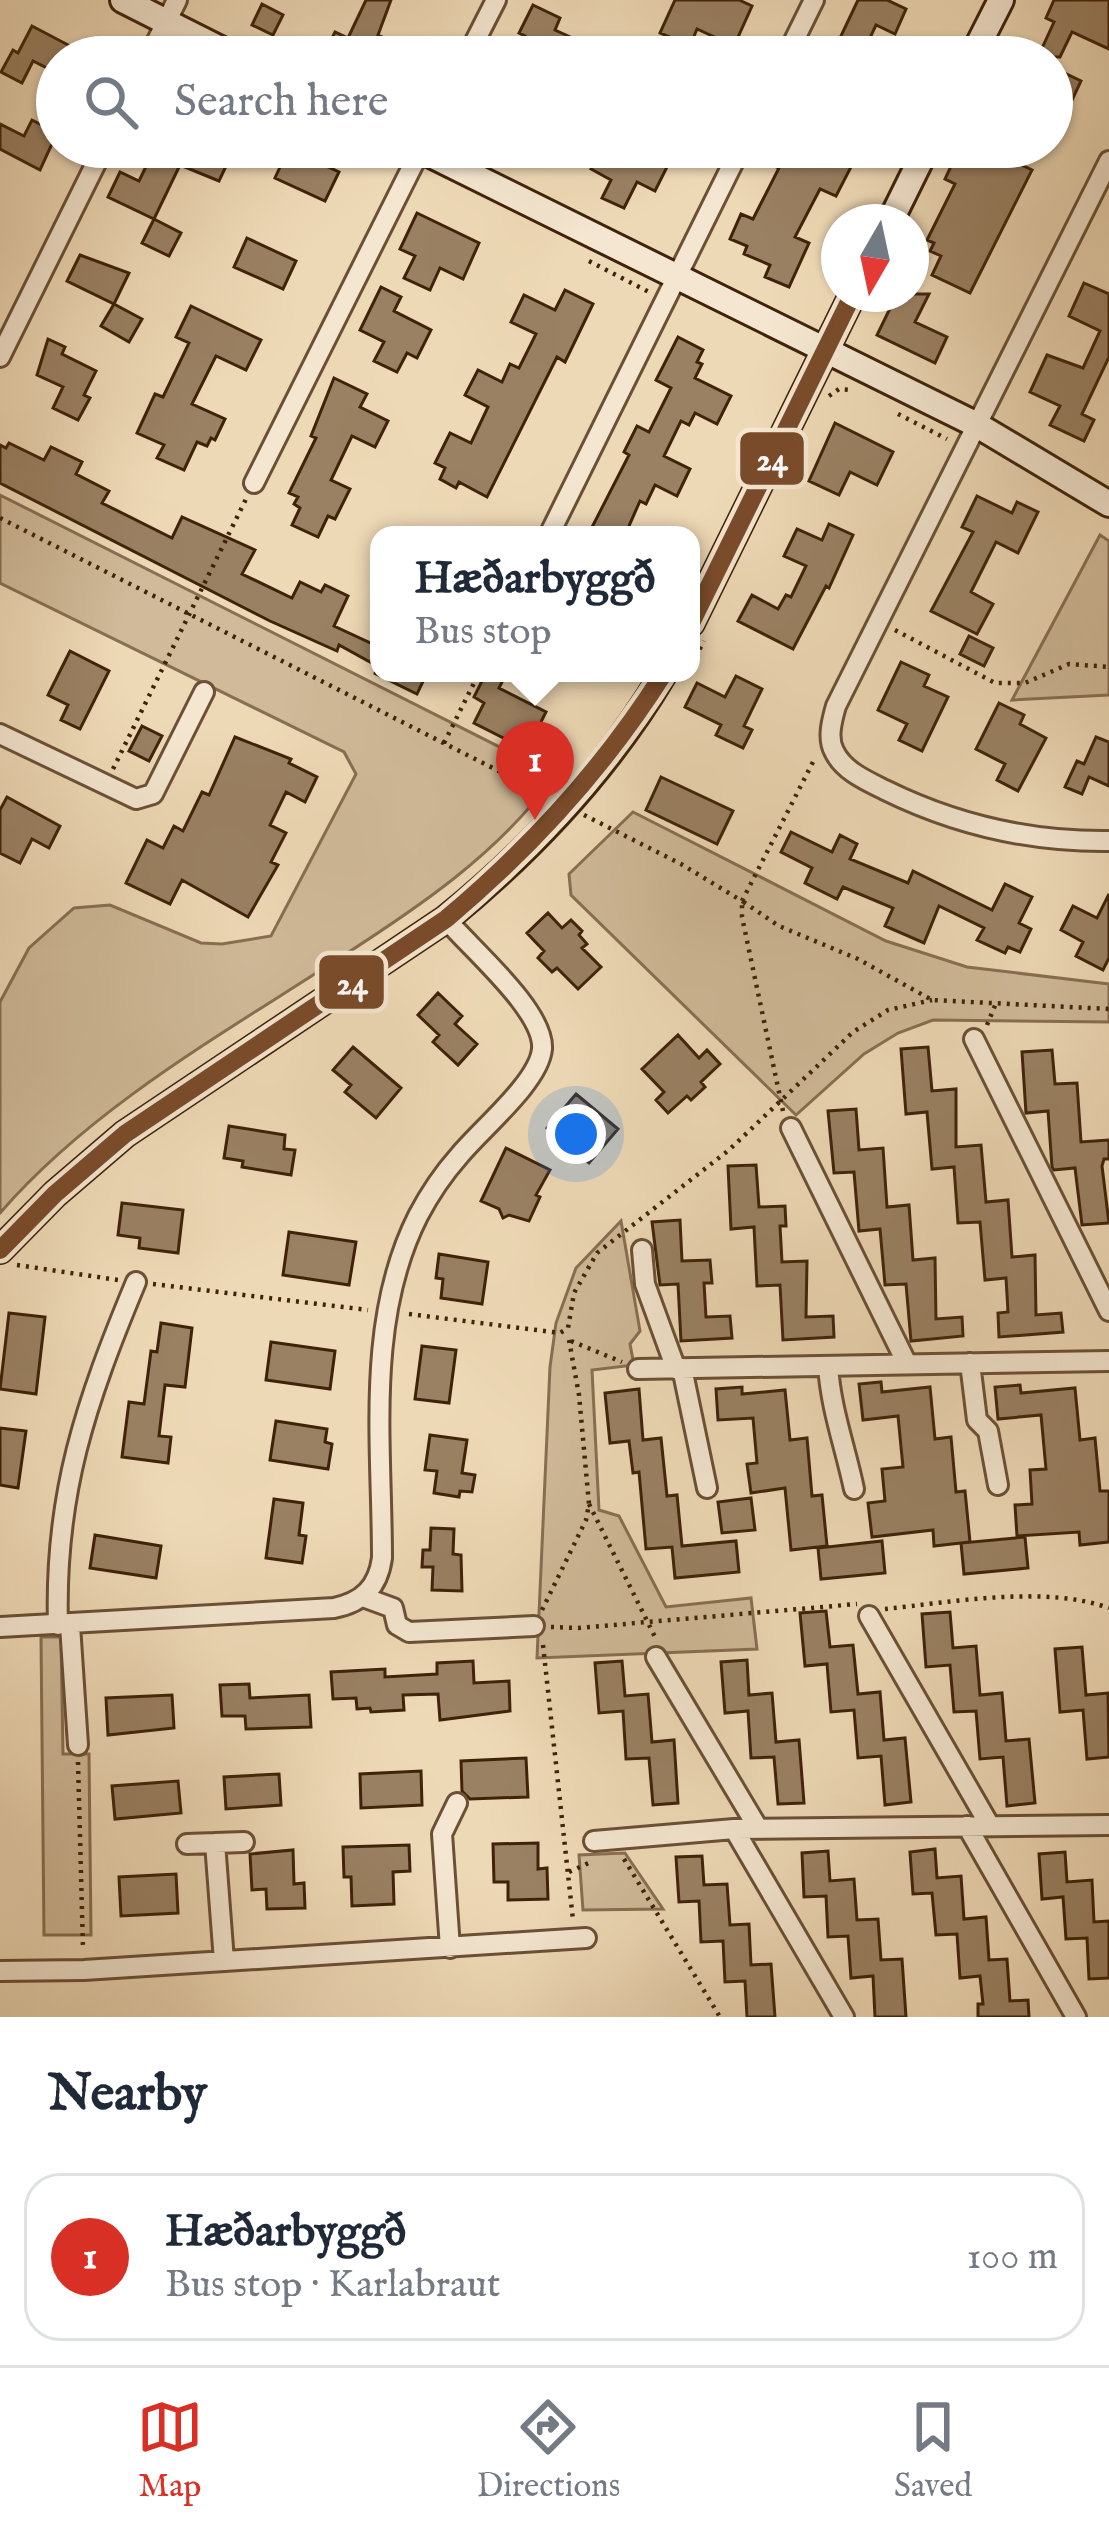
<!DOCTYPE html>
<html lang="en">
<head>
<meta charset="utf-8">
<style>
	body { margin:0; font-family:"IM FELL English",serif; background:#f2f2f3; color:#1f2937 }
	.compass { position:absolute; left:821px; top:204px; width:108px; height:108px; border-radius:50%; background:#fff; box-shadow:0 3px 9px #0004; rotate:189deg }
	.you { position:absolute; left:576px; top:1134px; width:42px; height:42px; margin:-30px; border:9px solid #fff; border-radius:50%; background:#1a73e8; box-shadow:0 0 0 18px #1a73e833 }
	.badge { display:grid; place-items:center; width:78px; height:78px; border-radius:50%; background:#d93025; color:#fff; font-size:39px; font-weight:700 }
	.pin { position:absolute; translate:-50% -99px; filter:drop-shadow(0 3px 6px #0008) }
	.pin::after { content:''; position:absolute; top:63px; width:42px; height:36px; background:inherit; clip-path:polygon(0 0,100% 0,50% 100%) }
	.popup { position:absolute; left:370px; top:526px; width:330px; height:156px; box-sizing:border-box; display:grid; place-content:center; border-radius:24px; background:#fff; filter:drop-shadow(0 3px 9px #0005); font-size:39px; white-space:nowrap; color:#747a83 }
	.popup b { font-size:45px; color:#1f2937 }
	.popup::after { content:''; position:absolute; left:50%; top:100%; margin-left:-24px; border:24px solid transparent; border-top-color:#fff }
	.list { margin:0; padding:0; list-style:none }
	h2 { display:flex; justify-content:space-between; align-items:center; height:156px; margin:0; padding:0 48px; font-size:51px }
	h2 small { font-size:39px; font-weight:400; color:#747a83 }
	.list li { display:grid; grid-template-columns:78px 1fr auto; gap:36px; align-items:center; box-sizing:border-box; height:168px; margin:0 24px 24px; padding:0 24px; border:3px solid #e0e1e3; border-radius:36px }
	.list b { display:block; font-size:45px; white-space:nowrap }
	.list p { margin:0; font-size:39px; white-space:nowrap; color:#747a83 }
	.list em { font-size:39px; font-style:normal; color:#747a83 }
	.icon { flex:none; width:66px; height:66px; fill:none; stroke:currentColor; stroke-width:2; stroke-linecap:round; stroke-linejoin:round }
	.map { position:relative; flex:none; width:1109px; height:2017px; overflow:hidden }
	.search { position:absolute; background:#fff; box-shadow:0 3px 9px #0004; left:36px; right:36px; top:36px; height:132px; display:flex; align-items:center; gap:30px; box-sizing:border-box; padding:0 42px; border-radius:66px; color:#747a83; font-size:45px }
	.sheet { height:348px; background:#fff }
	nav { display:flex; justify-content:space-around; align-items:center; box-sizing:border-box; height:168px; border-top:3px solid #e0e1e3; background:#fff; font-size:33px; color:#747a83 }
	nav a { display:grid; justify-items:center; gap:6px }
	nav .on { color:#d93025 }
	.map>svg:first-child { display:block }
</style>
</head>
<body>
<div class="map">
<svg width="1109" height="2017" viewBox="0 0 1109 2017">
	<rect width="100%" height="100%" fill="#eed9b6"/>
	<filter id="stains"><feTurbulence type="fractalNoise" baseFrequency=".00167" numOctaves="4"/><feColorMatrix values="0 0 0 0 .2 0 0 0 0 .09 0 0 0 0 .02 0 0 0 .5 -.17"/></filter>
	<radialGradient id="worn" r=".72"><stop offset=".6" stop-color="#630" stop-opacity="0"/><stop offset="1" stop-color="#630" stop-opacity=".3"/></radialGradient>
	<!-- green -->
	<path fill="#d0ba99" stroke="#886e52" stroke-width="3" d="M0,495L555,775C500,853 416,909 338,959C221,1035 92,1107 0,1213V1002L29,948L74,908L110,905L201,943L222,944L271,936L356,774L344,752L0,583Z
		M1100,535L1109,541V695L1012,700Z
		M633,812L886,941L967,967L1109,984V1022L933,1020L898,1033L864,1054L796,1115L571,895L569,874Z
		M621,1221L640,1331L630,1344L634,1365L592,1370L599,1510L619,1516L666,1607L751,1598L757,1649L537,1658L550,1367L556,1323L576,1268Z
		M41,1637H61L63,1754H89L91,1935H44Z
		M625,1853L663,1909L583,1910L579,1855Z"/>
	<!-- building -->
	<path fill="#9a8163" stroke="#3f220a" stroke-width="3" d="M366,0H391L378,35L388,40L381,54L389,57H339L327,48L335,32L348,38Z
		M675,0H739L752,6L734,46L697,29L690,46L660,33Z
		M858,0H887L906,9L895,34L876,25L861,57H831Z
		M1054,0H1109V49L1072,32L1060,57H1038L1054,22L1046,18Z
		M262,4L283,15L273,35L252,25Z
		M533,5L560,18L555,30L581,42L574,57H515L525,36L519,33Z
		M32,26L91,57H57V73L33,61L22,83L1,72L13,50L18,53Z
		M1052,67L1081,81L1065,115L1052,109Z
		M32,120L57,133L40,170L0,149V124L24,136Z
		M142,147H235L219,181L180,165L154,219L108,197L120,172L139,181L153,152Z
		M277,147H285L339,172L325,201L275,178L280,167L270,162Z
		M602,147L633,161L638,152L667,167L655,191L637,182L624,208L602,198L611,180L591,169Z
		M782,147H812L851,167L836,196L820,189L795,237L809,243L789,287L765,277L770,265L744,254L747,246L730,239L741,214L753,219L779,168L772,165Z
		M960,147H984L1032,170L970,293L932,275L941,256L930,251L934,243L927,240L955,184L945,179Z
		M417,213L479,243L463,279L440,268L430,290L404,278L415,256L400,249Z
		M154,219L181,233L169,256L142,243Z
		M247,238L296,261L283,289L234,267Z
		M80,255L129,273L114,304L67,281Z
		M1084,283L1109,294V357L1082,414L1094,420L1084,441L1050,425L1060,406L1030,392L1047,355L1083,368L1100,331L1069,316Z
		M381,287L401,297L394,311L431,330L417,358L407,353L397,372L374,361L384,342L360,330Z
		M565,290L593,304L565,362L557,357L487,497L459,482L456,488L440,479L445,468L435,463L450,433L471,443L488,407L465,395L478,370L502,382L510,364L519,368L536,334L511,322L524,295L555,310Z
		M897,294H929L915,322L947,337L935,363L877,335Z
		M114,304L142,319L129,342L101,326Z
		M191,306L261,340L246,370L216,356L192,404L225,419L215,440L211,438L207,446L197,442L184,470L157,458L164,445L137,433L155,394L163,397L189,343L176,337Z
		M678,337L703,350L697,362L702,364L695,378L731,396L717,424L695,413L689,425L681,421L664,456L690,469L677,496L655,485L646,504L640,501L625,535H588L629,455L624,452L637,426L649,432L671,388L656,380Z
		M48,339L65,347L62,354L96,371L84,395L90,398L78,420L53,408L63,387L37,375Z
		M334,378L367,394L360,407L388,421L375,447L352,436L331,480L350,489L335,519L328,516L318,537L292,525L300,508L294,504L298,497L289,493L316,438L311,436Z
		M835,423L893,452L877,485L850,472L839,495L809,481Z
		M9,443L44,460L51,447L82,462L76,474L109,491L102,503L172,538L182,517L255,550L242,574L292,598L300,582L321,592L325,585L348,596L334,626L379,647V667L339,645L337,651L270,621L0,483V445L6,448Z
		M977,496L1012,513L1017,502L1038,512L1018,553L996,542L971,592L993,604L977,634L931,611L973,532L962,527Z
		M829,524L853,535L829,588L826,586L793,649L738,621L752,595L778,609L786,595L791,597L806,566L784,556L797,529L822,540Z
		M969,636L993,648L984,666L960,654Z
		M70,651L109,671L80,729L61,720L68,705L48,695Z
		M901,662L929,675L924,686L948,697L922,751L899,740L907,724L878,710Z
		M374,673H427L417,694Z
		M486,673L504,678L499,688L546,712L527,750L474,723L484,703L474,697Z
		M736,676L762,689L744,726L752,730L743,748L716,735L721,725L685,707L697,683L725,697Z
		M999,703L1024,715L1020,724L1046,738L1018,791L997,780L1005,764L976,749Z
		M142,726L162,736L149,761L129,751Z
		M235,737L291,759L289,763L317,777L305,802L286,792L270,825L286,833L271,862L278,865L248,917L182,880L170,904L126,883L147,840L163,848L174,826L183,831L202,792L209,795Z
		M1096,737L1109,742V786L1089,777L1082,794L1065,787L1077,761L1084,764Z
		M661,777L733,811L717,844L646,810Z
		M7,797L60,826L49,848L32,839L20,863L0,853V810Z
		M791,832L832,852L840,835L857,844L850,859L908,883L913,871L992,910L1005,884L1032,897L1019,923L1031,929L1020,952L1008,947L1005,953L977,940L984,928L939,906L924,943L885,926L893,908L843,887L837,899L805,883L812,868L781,852Z
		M1109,894V958L1103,970L1076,956L1083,942L1061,930L1073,906L1097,918Z
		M548,913L562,928L571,920L582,931L579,935L587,944L582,948L601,967L578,989L557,968L552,972L538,958L544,951L527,933Z
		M438,993L462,1016L455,1024L477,1044L458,1065L433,1042L439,1035L418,1015Z
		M678,1035L699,1058L707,1050L720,1064L701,1082L705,1087L691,1100L687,1096L668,1113L656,1100L664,1092L642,1069Z
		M353,1047L401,1088L376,1118L345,1092L351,1085L333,1070Z
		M928,1047L932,1091L956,1089V1147L981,1145L986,1202L1008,1200L1012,1257L1035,1255L1036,1315L1061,1313L1063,1332L999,1337L998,1313L1008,1312L1006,1278L985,1280L980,1222L958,1223L954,1167L932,1169L927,1112L906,1114L901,1049Z
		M1052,1050L1055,1084L1077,1083L1081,1142L1109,1140V1159H1104L1102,1166L1109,1223L1082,1225L1075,1168L1054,1170L1052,1167L1048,1111L1026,1113L1022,1052Z
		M576,1094L618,1129L589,1163L547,1128Z
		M856,1109L859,1150L883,1148L887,1207L909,1205L913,1260L935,1258L936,1319L962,1317L963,1336L911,1341L906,1284L885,1285L880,1229L859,1231L854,1172L834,1173L828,1111Z
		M229,1126L285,1135L284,1149L295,1150L291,1175L242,1167L243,1161L224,1158Z
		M506,1148L550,1170L536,1195L540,1197L529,1221L509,1215L503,1218L499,1209L481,1201Z
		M756,1165L759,1207L785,1206L786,1226H780L782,1262L807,1261L806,1317L833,1316L834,1337L783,1340L780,1285L757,1286L754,1227L731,1229L728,1166Z
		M122,1203L183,1210L178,1253L139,1248L140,1238L118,1235Z
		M680,1220L682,1261L710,1260L712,1283H704L706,1317L730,1316L732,1338L681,1341L678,1284L660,1285L652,1222Z
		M289,1232L356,1242L349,1285L283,1275Z
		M439,1254L488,1262L482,1304L441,1298L443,1279L436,1278Z
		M9,1313L45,1317L36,1394L0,1389Z
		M161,1323L192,1328L185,1387L165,1385L159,1436L171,1437L168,1463L122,1457L129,1402L144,1404L151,1351L157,1352Z
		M271,1342L335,1351L330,1389L266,1380Z
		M422,1346L456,1350L449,1403L415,1399Z
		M881,1382L882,1392L930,1387L935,1439L951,1437L956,1492L965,1491L970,1542L934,1546L933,1530L872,1537L868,1503L885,1501L882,1469L903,1467L898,1416L863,1420L859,1384Z
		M1020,1385L1021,1393L1075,1388L1080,1440L1095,1438L1100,1491H1109V1542L1080,1545L1079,1532L1017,1536L1015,1505L1032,1504L1030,1470L1046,1469L1041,1415L998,1419L995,1387Z
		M742,1387V1394L785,1390L790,1440L807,1438L812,1496L822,1495L827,1546L791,1550L785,1488L751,1493L747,1464L757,1463L753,1418L718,1420L716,1389Z
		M639,1389L643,1440L661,1438L667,1496L677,1495L682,1546L736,1541L739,1572L675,1578L672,1547L646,1549L639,1472L633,1473L629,1441L610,1443L605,1393Z
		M276,1421L327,1429L325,1442L332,1444L328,1469L270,1460Z
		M0,1428L26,1431L18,1488L0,1485Z
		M430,1435L467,1440L462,1473L475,1475L472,1492L460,1491L459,1497L434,1493L437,1471L425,1470Z
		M751,1498L755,1530L722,1533L718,1502Z
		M274,1499L303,1503L299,1535L306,1536L302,1563L266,1558Z
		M431,1528L454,1529L453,1554L461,1555L462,1591L432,1590L433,1567H422L423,1550H430Z
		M95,1535L161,1546L156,1578L90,1568Z
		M1025,1537L1028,1568L964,1574L961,1543Z
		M882,1541L885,1573L821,1579L818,1548Z
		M826,1611L830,1647L853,1645L858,1694L880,1692L884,1740L905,1738L911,1802L885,1805L881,1756L858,1758L854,1710L831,1712L827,1664L805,1666L800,1613Z
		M950,1612L953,1648L976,1646L980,1695L1002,1693L1006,1741L1029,1739L1035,1803L1007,1806L1003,1757L980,1759L976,1711L954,1712L950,1665L926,1667L922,1614Z
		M1082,1647L1086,1695L1108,1693L1109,1757L1087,1759L1083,1710L1060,1712L1055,1649Z
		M747,1660L749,1695L772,1693L776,1742L799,1740L804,1803L778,1804L774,1757L751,1758L748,1711L725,1713L721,1662Z
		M473,1661L474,1683L509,1681L510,1711L440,1720L438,1694L403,1695L404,1710L371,1712L370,1708L357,1709L356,1698L333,1699L331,1672L385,1669V1677L437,1674V1663Z
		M622,1661L625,1696L648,1694L652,1742L674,1740L678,1803L653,1805L649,1758L626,1759L623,1711L599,1713L595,1663Z
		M249,1684L250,1698L309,1695L311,1727L246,1729L245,1716H222L220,1685Z
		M172,1695L174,1728L108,1735L106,1698Z
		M526,1758L528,1797L470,1799L462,1791L461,1761Z
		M421,1771L422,1805L361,1808L360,1774Z
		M279,1774L281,1805L226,1809L224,1777Z
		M178,1781L181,1813L115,1819L112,1786Z
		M538,1843V1869L547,1868L548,1899L508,1900V1882H494L493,1844Z
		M409,1845L410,1871L393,1872L394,1904L352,1906L351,1877H344L343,1847Z
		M935,1849L937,1878L961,1876L964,1919L986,1917L989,1960L1007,1959L1010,2001L1028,2000L1029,2017H978V2004H983L980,1976L960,1978L957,1934L936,1935L932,1893L913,1894L910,1852Z
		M293,1850L294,1884L304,1883L305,1908L267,1909L266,1889L252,1890L250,1854Z
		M828,1851L830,1881L854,1879L857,1920L878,1919L881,1960L902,1959L906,2017H875L873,1976L851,1978L848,1936L828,1937L826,1896L804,1897L802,1853Z
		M1065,1852L1067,1882L1092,1880L1094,1922L1109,1921V1978L1089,1979L1087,1938L1066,1939L1063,1897L1042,1899L1039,1854Z
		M702,1856L704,1885L727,1884L730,1925L749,1924L751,1965L771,1964L775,2017H747L745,1981L725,1982L723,1941L701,1942L699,1901L679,1902L676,1857Z
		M176,1874L178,1913L121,1916L119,1877Z"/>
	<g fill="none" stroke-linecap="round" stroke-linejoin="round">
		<defs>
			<path id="street" d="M149,57L177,0
				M467,57L496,0
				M786,57L814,0
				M1109,161L836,706C832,720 827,738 834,751C843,771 867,781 885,790C956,825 1030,842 1109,841
				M0,357L104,147
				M254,483L422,147
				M549,535L741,147
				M0,734L136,799L153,794L204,692
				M974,1039L1109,1311
				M791,1128L907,1364
				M642,1250L645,1284L676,1369
				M970,1363L977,1420L988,1431L998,1485
				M828,1366C831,1410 845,1446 854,1489
				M682,1368L707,1488
				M638,1369L1109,1361
				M363,1597L393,1608L397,1625L409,1632L534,1626
				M869,1616L990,1826
				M58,1625C54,1494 86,1402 136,1282
				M70,1625L78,1745
				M0,1627L334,1608C363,1602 378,1587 382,1558C382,1444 365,1321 418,1216C429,1195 443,1174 459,1156C481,1129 539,1082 542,1049C545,1011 470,948 446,919
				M656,1657L758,1828
				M967,1826L1076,2017
				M734,1829L844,2017
				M594,1841L734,1829L1109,1825
				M187,1844L215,1843
				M450,1948L442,1834L457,1803
				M224,1961L215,1843L244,1842
				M0,1971L84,1970L586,1938"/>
			<path id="secondary" d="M123,0L236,57
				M972,57L1001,0
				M415,147L977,425L1109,504
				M890,222L927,147
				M691,623L853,294
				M0,1250L55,1194L125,1134L446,919C531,850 608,768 664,673"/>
		</defs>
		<!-- street casing -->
		<use href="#street" stroke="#6b5035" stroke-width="24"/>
		<!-- secondary casing -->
		<use href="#secondary" stroke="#3f220a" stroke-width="30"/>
		<!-- path -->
		<path stroke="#3f220a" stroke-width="4.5" stroke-dasharray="3 6" stroke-linecap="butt" d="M251,40L285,57
			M365,147L392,161
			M589,261L649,292
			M829,396L839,389L851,390
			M898,414L947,439
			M0,518L548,796
			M895,630L995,683H1025L1069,664L1109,667
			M691,665L704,641
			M444,743L479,673
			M113,769L246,499
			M584,815L681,864L742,901L813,762L818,759
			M987,1025L996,1003
			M783,1111L742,917V901L779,926L858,959L932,1000L1109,1009
			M17,1265L118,1280
			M153,1284L368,1310
			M409,1314L560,1333L568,1328L574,1293L597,1253L729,1150L853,1032L888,1010L932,1000
			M571,1341L622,1362
			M589,1504L656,1639
			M885,1609C953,1602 1045,1585 1109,1608
			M542,1610L586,1520L589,1504L579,1395L569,1340
			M551,1627L578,1628L857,1604
			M543,1645L573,1920
			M78,1762L83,1949
			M624,1859L720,2017
			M569,1872L591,1862"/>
		<!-- street -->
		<use href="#street" stroke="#f4e6d0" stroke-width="18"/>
		<!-- secondary -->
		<use href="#secondary" stroke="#f4e6d0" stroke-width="24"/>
		<defs>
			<path id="bus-1" d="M691,623L853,294
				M0,1250L55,1194L125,1134L446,919C532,847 604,768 664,673"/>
		</defs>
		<!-- bus-1 casing -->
		<use href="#bus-1" stroke="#f4e6d0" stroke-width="27"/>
		<!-- bus-1 -->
		<use href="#bus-1" stroke="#7a4b2a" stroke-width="18"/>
	</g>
	<g stroke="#f4e6d0" stroke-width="4.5">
		<rect x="738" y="430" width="68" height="57" rx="12" fill="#7a4b2a"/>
		<rect x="317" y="953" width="69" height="58" rx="12" fill="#7a4b2a"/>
	</g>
	<g font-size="33" text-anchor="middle" font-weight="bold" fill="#fff">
		<text x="772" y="470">24</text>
		<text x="352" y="994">24</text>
	</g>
	<rect width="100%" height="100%" filter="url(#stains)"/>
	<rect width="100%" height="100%" fill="url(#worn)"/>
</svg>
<svg class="compass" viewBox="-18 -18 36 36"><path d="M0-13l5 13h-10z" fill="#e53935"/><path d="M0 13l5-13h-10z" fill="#747a83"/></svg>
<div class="you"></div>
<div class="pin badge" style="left:535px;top:820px">1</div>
<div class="popup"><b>Hæðarbyggð</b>Bus stop</div>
<div class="search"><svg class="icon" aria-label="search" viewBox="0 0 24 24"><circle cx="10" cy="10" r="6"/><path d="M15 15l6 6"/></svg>Search here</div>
</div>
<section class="sheet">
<h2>Nearby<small></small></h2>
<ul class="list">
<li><span class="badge">1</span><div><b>Hæðarbyggð</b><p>Bus stop · Karlabraut</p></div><em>100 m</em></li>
</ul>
</section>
<nav>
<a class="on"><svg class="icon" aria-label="map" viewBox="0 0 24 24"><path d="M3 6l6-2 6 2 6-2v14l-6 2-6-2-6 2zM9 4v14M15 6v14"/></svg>Map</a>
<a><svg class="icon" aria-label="directions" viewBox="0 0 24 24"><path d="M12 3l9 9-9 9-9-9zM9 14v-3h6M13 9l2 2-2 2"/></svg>Directions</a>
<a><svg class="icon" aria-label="saved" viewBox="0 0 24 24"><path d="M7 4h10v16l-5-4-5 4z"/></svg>Saved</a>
</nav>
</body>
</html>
